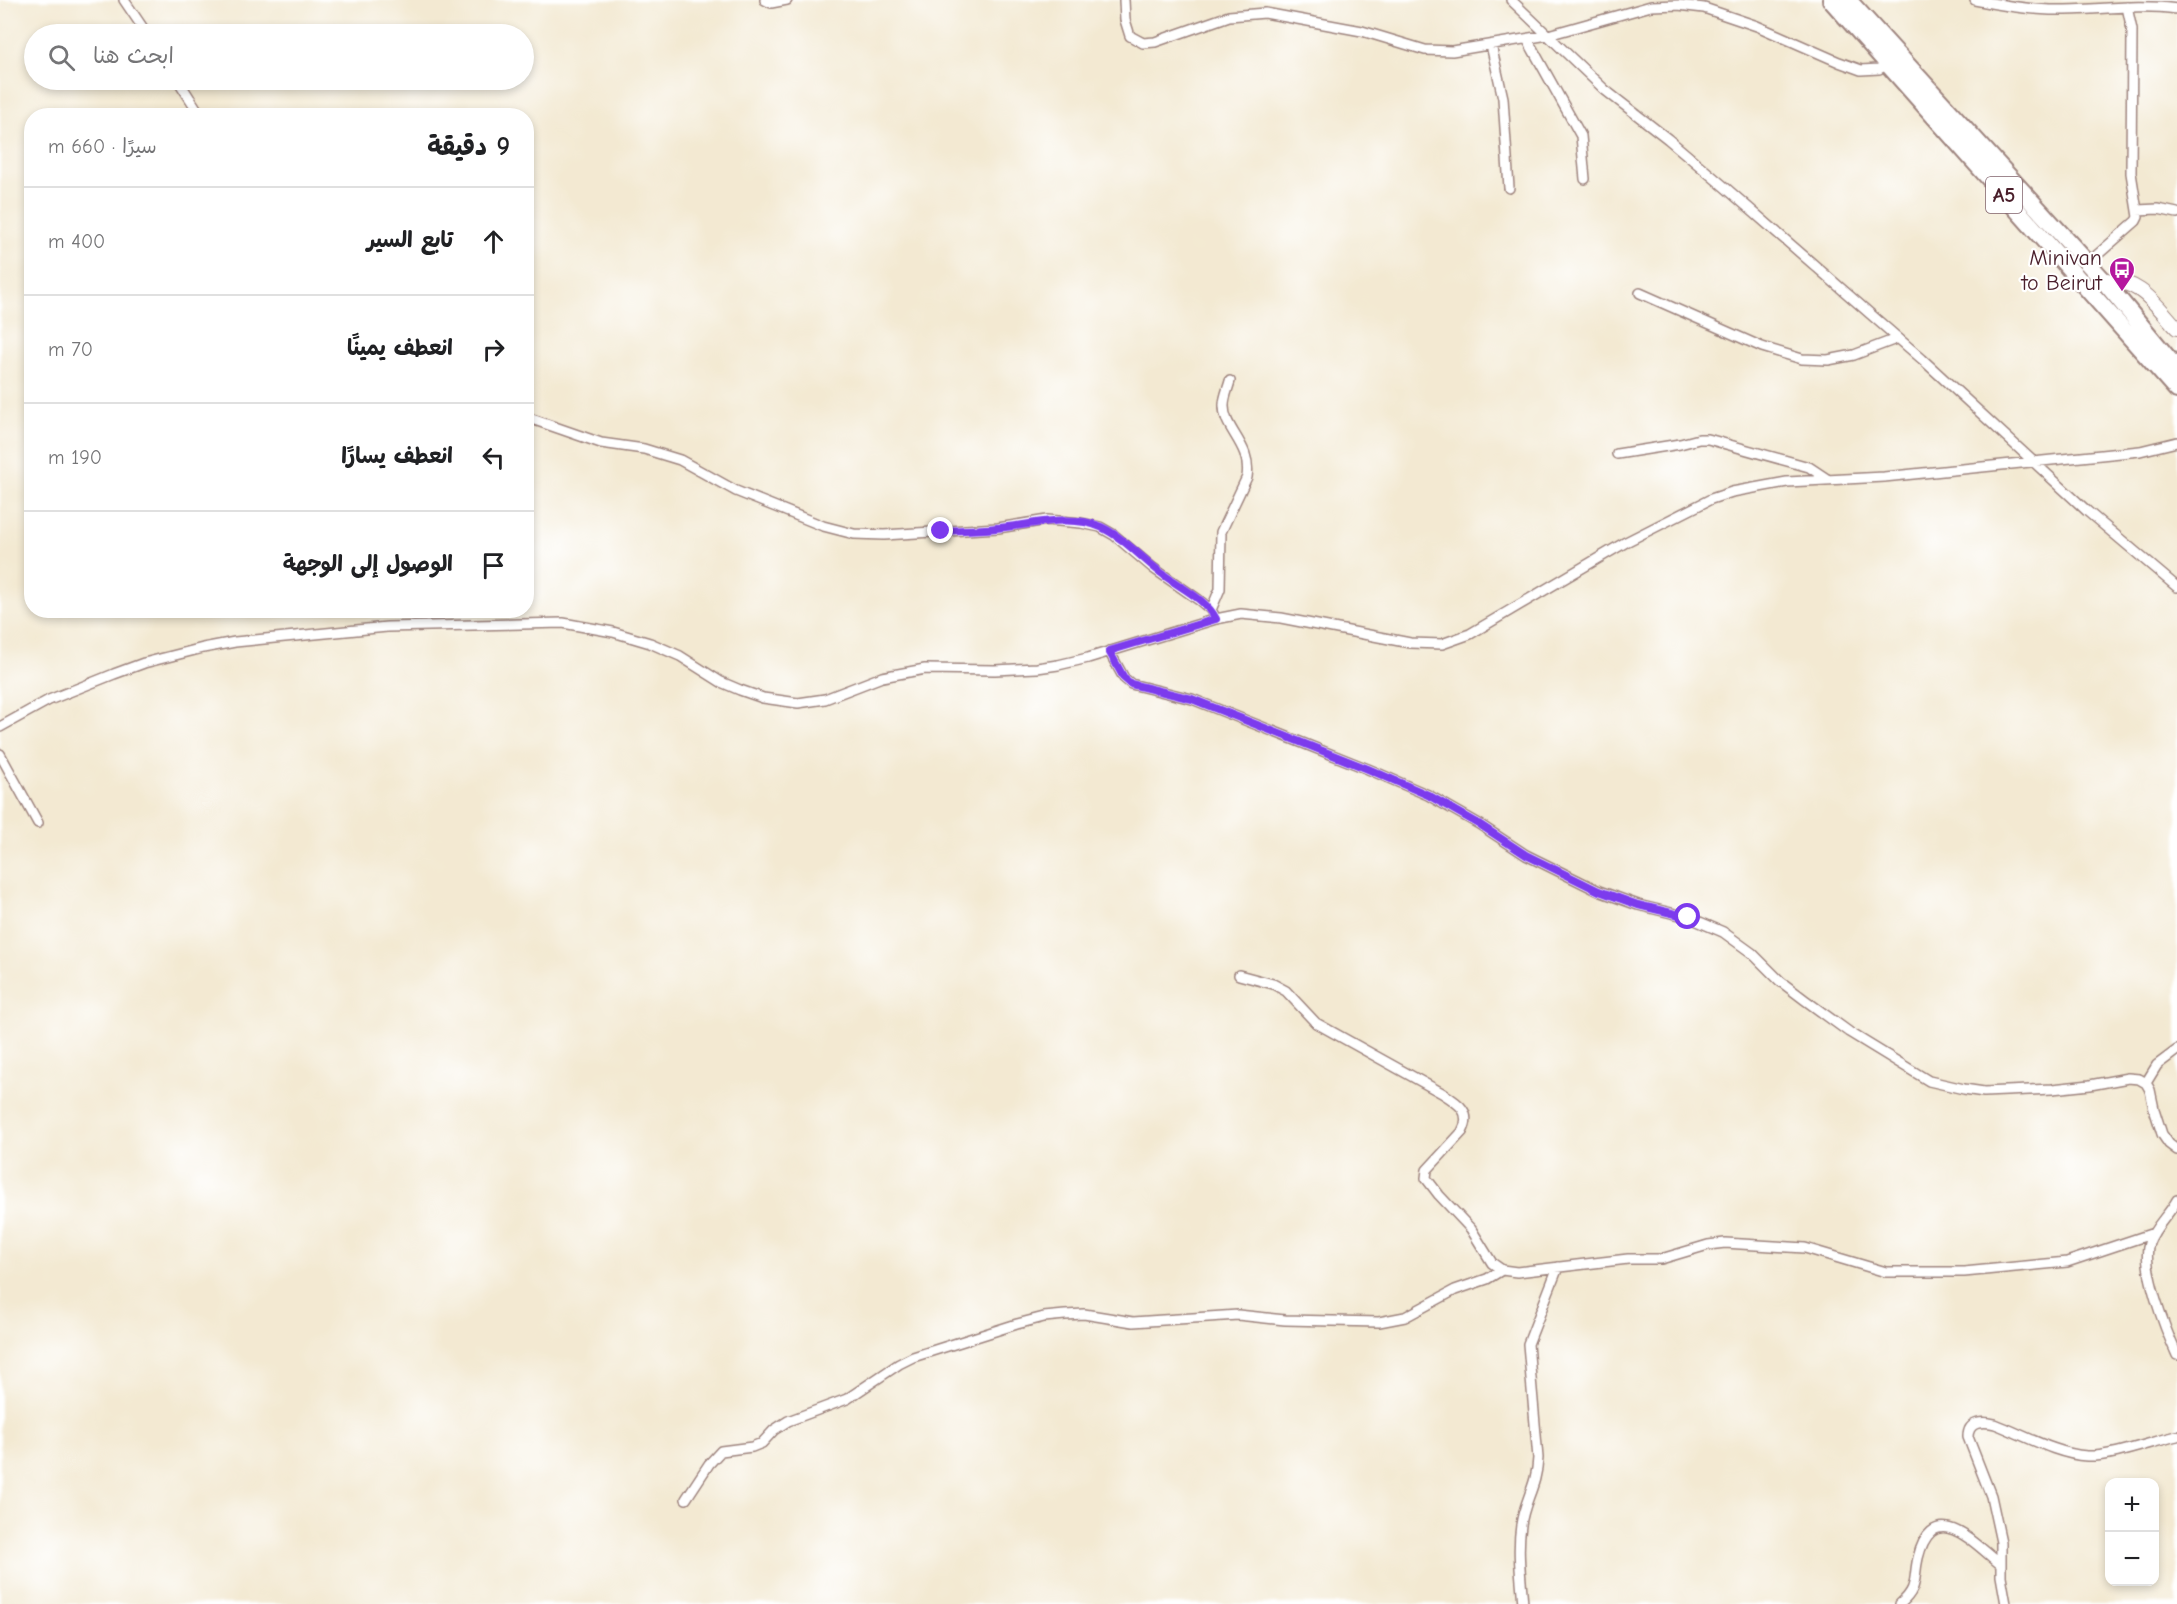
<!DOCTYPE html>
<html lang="ar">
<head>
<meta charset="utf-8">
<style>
	body { margin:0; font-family:"Comic Neue","Playpen Sans Arabic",sans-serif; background:#f6f6f6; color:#202124; direction:rtl }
	.controls { position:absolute; right:18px; bottom:18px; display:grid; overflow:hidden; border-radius:12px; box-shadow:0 3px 9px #0003 }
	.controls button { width:54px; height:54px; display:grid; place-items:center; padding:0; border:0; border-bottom:2px solid #e0e0e0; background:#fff; color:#202124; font:30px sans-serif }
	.stop { position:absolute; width:18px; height:18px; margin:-14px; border:4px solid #7c3aed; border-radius:50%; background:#fff }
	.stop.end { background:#7c3aed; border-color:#fff; box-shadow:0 2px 6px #0008 }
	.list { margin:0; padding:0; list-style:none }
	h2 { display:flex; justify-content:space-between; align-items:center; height:78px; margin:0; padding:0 24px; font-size:26px }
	h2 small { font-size:20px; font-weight:400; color:#757577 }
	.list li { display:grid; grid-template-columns:39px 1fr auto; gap:18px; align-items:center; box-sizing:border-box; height:108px; padding:0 24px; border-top:2px solid #e0e0e0 }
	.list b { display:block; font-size:22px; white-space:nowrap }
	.list em { font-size:20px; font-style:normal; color:#757577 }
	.icon { flex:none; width:33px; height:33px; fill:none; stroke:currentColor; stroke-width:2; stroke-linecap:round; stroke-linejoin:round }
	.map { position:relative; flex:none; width:2177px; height:1604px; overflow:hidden; direction:ltr }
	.search { position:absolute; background:#fff; box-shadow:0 3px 9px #0003; left:24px; top:24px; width:510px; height:66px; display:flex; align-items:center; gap:15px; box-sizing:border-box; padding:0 21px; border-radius:33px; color:#757577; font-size:22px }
	.panel { position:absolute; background:#fff; box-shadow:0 3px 9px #0003; left:24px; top:108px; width:510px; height:510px; border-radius:24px; direction:rtl }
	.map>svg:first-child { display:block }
</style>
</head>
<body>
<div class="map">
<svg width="2177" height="1604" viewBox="0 0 2177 1604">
	<rect width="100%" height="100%" fill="#fff"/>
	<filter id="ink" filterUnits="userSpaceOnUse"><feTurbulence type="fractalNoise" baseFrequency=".0167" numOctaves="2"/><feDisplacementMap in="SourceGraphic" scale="12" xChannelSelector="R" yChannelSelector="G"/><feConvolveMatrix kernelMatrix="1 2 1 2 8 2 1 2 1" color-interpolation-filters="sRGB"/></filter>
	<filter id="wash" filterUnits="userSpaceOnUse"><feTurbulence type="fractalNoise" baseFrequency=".008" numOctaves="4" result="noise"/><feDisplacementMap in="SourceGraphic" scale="24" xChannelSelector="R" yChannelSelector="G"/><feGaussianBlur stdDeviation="1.35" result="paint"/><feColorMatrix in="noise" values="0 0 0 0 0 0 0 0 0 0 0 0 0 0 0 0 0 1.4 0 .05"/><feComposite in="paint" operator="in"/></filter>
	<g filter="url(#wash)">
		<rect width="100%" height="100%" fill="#f3e9d2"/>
	</g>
	<g filter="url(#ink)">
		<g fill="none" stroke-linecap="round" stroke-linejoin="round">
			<defs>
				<path id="street" d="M124,0L147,34
					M765,0L771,3L787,0
					M1124,0L1125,20L1130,36L1143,43L1155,42L1229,16L1265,13L1362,31L1425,50L1452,51L1548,35L1651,6L1678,5L1704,8L1757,26L1839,62L1861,70L1879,69L1888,64
					M1511,0L1605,90L1668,139L1727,189L1922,359L2087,511L2177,587
					M1975,0C2000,5 2025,9 2050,10C2092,11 2135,3 2177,9
					M1527,39L1581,136L1585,179
					M1491,45L1503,98L1509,188
					M178,80L201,116
					M2137,210L2158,209L2177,213
					M2088,263L2136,221L2138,217L2131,173L2132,30L2127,7
					M1640,293L1762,347L1802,359L1828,360L1854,355L1896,339
					M526,417L601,443L644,449L680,460L736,491L823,526L854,534L884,535L998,528L1047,520L1081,523L1100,527L1114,535L1153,568L1199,600L1211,610L1216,619
					M1617,454L1680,444L1699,439H1708L1809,467L1827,479
					M1211,610L1220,589L1221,532L1247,477C1252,444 1223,430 1224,405C1224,397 1228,389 1230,381
					M1109,651L1124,678L1131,684L1192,699L1368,769L1428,795L1479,824L1526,855L1599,891L1638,905L1688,917L1723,932L1752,953L1780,981L1805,1000L1849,1032L1929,1081L1964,1089L1984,1092L2052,1089L2090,1085L2128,1078L2139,1079L2146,1083L2150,1090L2154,1109L2162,1134L2169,1144L2177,1150
					M0,727L49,700L114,674L144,663L203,648L235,642L387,627L563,623L613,632L650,643L680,656L721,682L740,690L763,698L798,703L825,699L882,677L925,669L995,670L1037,668L1058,665L1088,658L1216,619L1241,614L1281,618L1410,643L1442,644L1470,634L1626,542L1711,499L1732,492L1787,482L1884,477L2140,451L2177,442
					M0,754L38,823
					M1239,975L1273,984L1286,991L1316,1023L1442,1093C1458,1103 1473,1112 1462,1132L1427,1170L1426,1178L1439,1195L1471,1229L1492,1263L1502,1270L1517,1272L1628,1259H1661L1708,1245L1725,1243L1805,1248L1886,1272H1964L2067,1262L2154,1233
					M2146,1083L2157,1065L2177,1050
					M2177,1200C2169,1215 2154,1227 2149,1243C2141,1268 2166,1331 2177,1355
					M686,1499L709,1464L721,1451L752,1447L762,1443L774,1430L788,1421L847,1399L899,1364L913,1357L1017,1324L1044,1317L1065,1315L1084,1314L1133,1322L1238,1315L1285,1320L1379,1322L1405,1317L1455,1290L1487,1279L1502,1270
					M1523,1604C1521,1578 1517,1551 1521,1525C1524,1501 1537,1486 1538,1458L1528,1344L1558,1267
					M1900,1604C1919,1588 1913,1579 1918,1558C1933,1497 1974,1543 2000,1564
					M2006,1604L2001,1576V1542L1991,1496L1968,1437C1968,1421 1983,1421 1995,1424C2024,1435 2056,1454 2087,1456C2112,1457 2151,1442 2177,1436"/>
				<path id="secondary" d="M2103,280C2140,279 2154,303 2177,328"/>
				<path id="highway" d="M1831,0L2177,390
					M1848,0L2103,280L2177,369"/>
			</defs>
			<!-- street casing -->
			<use href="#street" stroke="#9e847e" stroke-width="12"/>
			<!-- secondary casing -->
			<use href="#secondary" stroke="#9e847e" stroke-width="16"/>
			<!-- highway casing -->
			<use href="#highway" stroke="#9e847e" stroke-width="20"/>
			<!-- street -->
			<use href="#street" stroke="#fff" stroke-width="9"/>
			<!-- secondary -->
			<use href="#secondary" stroke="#fff" stroke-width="14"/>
			<!-- highway -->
			<use href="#highway" stroke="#fff" stroke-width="16"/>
		</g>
	</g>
	<g fill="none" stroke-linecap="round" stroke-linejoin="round" filter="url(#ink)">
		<!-- route -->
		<path stroke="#7c3aed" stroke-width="8" d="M941,531C959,530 978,530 996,528C1029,526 1069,513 1101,527C1125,538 1143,560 1164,575C1181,588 1206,599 1216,619L1109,651L1124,678L1131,684L1192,699L1368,769L1428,795L1479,824L1526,855L1599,891L1638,905L1688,917"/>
	</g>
	<!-- icons -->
	<defs>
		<symbol id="bus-pin" viewBox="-11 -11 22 30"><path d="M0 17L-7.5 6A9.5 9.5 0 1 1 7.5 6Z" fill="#b5179e" stroke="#fff"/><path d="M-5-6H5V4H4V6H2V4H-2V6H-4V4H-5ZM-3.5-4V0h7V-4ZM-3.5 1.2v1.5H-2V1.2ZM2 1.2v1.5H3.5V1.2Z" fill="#fff"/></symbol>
	</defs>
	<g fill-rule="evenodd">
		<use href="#bus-pin" x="2107" y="255" width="30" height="40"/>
	</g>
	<g text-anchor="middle" stroke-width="4.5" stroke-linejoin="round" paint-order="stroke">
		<!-- shield labels -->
		<rect fill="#fff" stroke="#80626b" stroke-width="1.5" x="1986" y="177" width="36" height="36" rx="4.5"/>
		<g font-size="21" font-weight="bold" fill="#4a1f2b">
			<text x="2004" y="202">A5</text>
		</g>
		<!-- poi labels -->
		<g font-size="22" fill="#4a1f2b" stroke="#fff" text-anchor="end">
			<text x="2102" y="265">Minivan<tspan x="2102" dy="25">to Beirut</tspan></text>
		</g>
	</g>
</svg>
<div class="controls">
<button>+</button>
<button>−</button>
</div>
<div class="stop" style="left:1688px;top:917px"></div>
<div class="stop end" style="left:941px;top:531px"></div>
<div class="search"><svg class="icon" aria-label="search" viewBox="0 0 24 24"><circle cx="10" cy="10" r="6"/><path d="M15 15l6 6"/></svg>ابحث هنا</div>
<section class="panel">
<h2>9 دقيقة<small>سيرًا · 660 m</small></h2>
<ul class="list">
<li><svg class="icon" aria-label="ahead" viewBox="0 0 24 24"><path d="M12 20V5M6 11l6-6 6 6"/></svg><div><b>تابع السير</b></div><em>400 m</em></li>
<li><svg class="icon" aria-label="right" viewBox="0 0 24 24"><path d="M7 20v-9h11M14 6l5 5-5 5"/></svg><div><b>انعطف يمينًا</b></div><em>70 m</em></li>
<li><svg class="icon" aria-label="left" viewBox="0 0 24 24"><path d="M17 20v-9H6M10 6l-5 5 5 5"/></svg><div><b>انعطف يسارًا</b></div><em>190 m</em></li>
<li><svg class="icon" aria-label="arrive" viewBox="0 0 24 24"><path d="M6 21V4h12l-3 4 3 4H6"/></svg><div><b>الوصول إلى الوجهة</b></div></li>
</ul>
</section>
</div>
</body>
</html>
